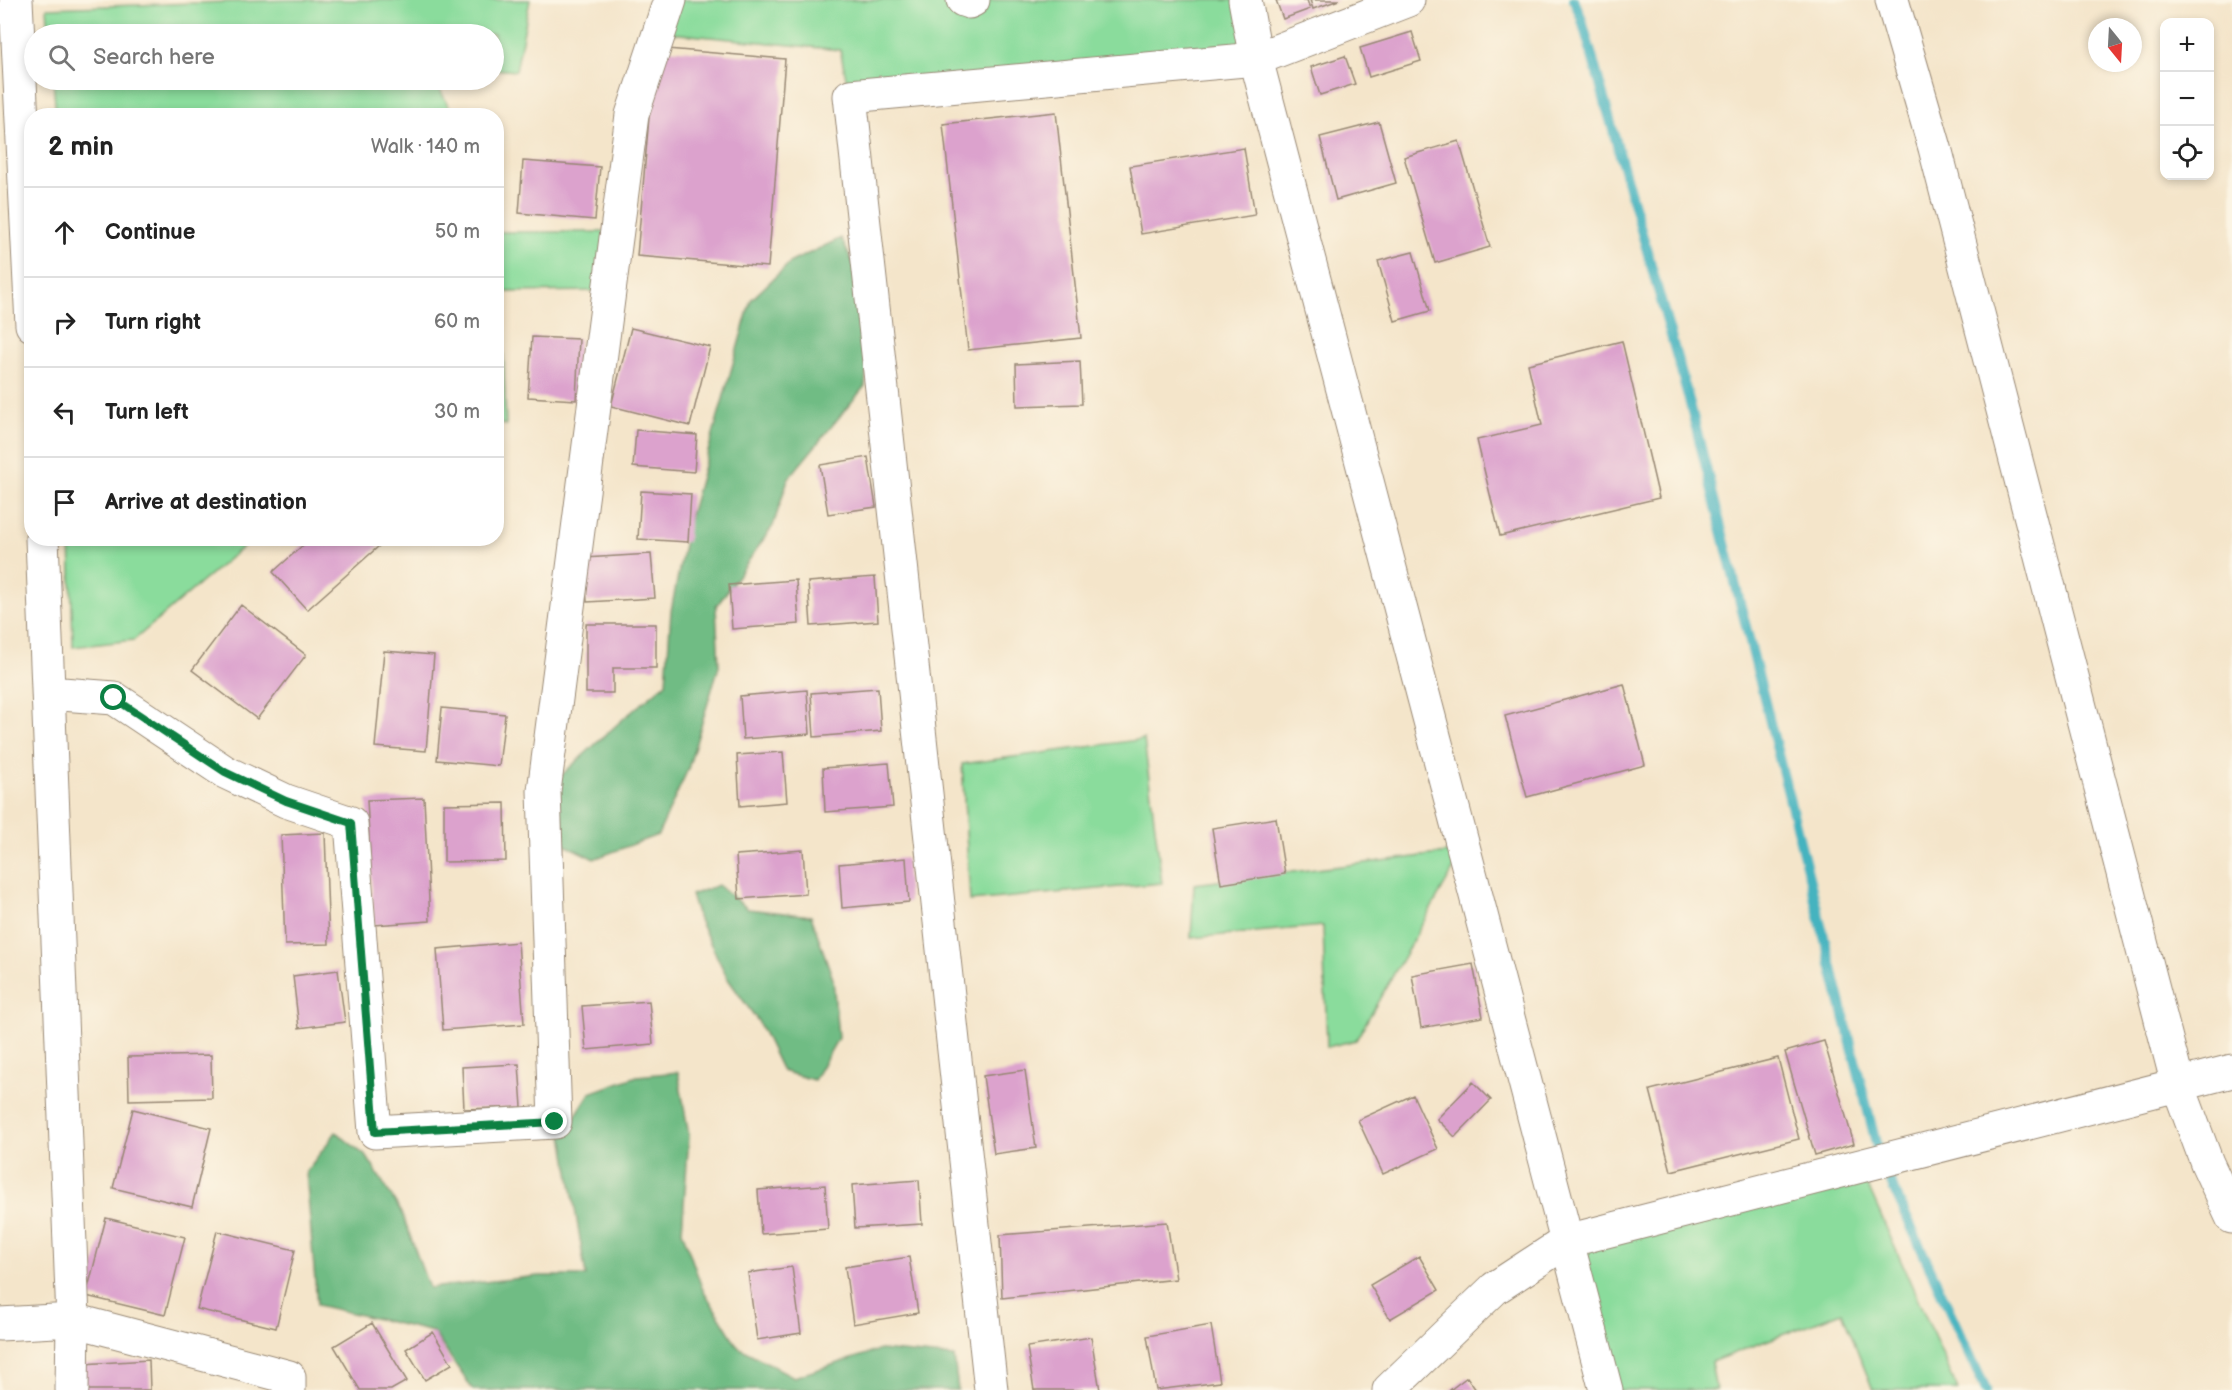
<!DOCTYPE html>
<html lang="en">
<head>
<meta charset="utf-8">
<style>
	body { margin:0; font-family:"Balsamiq Sans",sans-serif; background:#f2f2f2; color:#222 }
	.controls { position:absolute; right:18px; top:18px; display:grid; overflow:hidden; border-radius:12px; box-shadow:0 3px 9px #0003 }
	.controls button { width:54px; height:54px; display:grid; place-items:center; padding:0; border:0; border-bottom:2px solid #e0e0e0; background:#fff; color:#222; font:30px sans-serif }
	.compass { position:absolute; left:2088px; top:18px; width:54px; height:54px; border-radius:50%; background:#fff; box-shadow:0 3px 9px #0003; rotate:162deg }
	.stop { position:absolute; width:18px; height:18px; margin:-14px; border:4px solid #0b8043; border-radius:50%; background:#fff }
	.stop.end { background:#0b8043; border-color:#fff; box-shadow:0 2px 6px #0008 }
	.list { margin:0; padding:0; list-style:none }
	h2 { display:flex; justify-content:space-between; align-items:center; height:78px; margin:0; padding:0 24px; font-size:26px }
	h2 small { font-size:20px; font-weight:400; color:#767676 }
	.list li { display:grid; grid-template-columns:39px 1fr auto; gap:18px; align-items:center; box-sizing:border-box; height:90px; padding:0 24px; border-top:2px solid #e0e0e0 }
	.list b { display:block; font-size:22px; white-space:nowrap }
	.list em { font-size:20px; font-style:normal; color:#767676 }
	.icon { flex:none; width:33px; height:33px; fill:none; stroke:currentColor; stroke-width:2; stroke-linecap:round; stroke-linejoin:round }
	.map { position:relative; flex:none; width:2232px; height:1390px; overflow:hidden }
	.search { position:absolute; background:#fff; box-shadow:0 3px 9px #0003; left:24px; top:24px; width:480px; height:66px; display:flex; align-items:center; gap:15px; box-sizing:border-box; padding:0 21px; border-radius:33px; color:#767676; font-size:22px }
	.panel { position:absolute; background:#fff; box-shadow:0 3px 9px #0003; left:24px; top:108px; width:480px; height:438px; border-radius:24px }
	.map>svg:first-child { display:block }
</style>
</head>
<body>
<div class="map">
<svg width="2232" height="1390" viewBox="0 0 2232 1390">
	<rect width="100%" height="100%" fill="#fcf5e5"/>
	<filter id="ink" filterUnits="userSpaceOnUse"><feTurbulence type="fractalNoise" baseFrequency=".0167" numOctaves="2"/><feDisplacementMap in="SourceGraphic" scale="12" xChannelSelector="R" yChannelSelector="G"/><feConvolveMatrix kernelMatrix="1 2 1 2 8 2 1 2 1" color-interpolation-filters="sRGB"/></filter>
	<filter id="wash" filterUnits="userSpaceOnUse"><feTurbulence type="fractalNoise" baseFrequency=".008" numOctaves="4" result="noise"/><feDisplacementMap in="SourceGraphic" scale="24" xChannelSelector="R" yChannelSelector="G"/><feGaussianBlur stdDeviation="1.35" result="paint"/><feColorMatrix in="noise" values="0 0 0 0 0 0 0 0 0 0 0 0 0 0 0 0 0 1.4 0 .05"/><feComposite in="paint" operator="in"/></filter>
	<g filter="url(#wash)">
		<rect width="100%" height="100%" fill="#f4e5ca"/>
		<!-- green -->
		<path fill="#8adc9c" stroke="#62835d" stroke-width="1.5" d="M289,0H530L516,71L494,69V34H49L47,8Z
			M670,0H1240L1255,50L850,96L840,50L660,32Z
			M53,80H435L453,115L380,116L379,113L353,116L56,115Z
			M497,232H617L609,291L501,292L506,425L497,423Z
			M70,539V538L252,539L134,640L73,647Z
			M1144,739L1162,883L970,901L962,764Z
			M1464,851L1356,1040L1327,1047L1323,926L1191,938L1194,884Z
			M1859,1166L1958,1390H1873L1842,1312L1711,1362L1716,1390H1606L1567,1241Z"/>
		<!-- forest -->
		<path fill="#6fbc84" stroke="#557351" stroke-width="1.5" d="M841,238L872,303L865,386L788,479L773,526L716,607L719,666L688,769L658,835L594,859L559,842L544,791L623,719L666,683L671,611L689,519L751,300L791,262Z
			M718,885L748,909L811,916L833,979L838,1038L814,1080L782,1071L758,1021L728,979L699,920L691,895Z
			M678,1072L689,1136L682,1231L702,1288L738,1347L794,1377L880,1350L954,1357L958,1390H473L433,1332L317,1305L306,1172L336,1132L367,1157L402,1213L429,1288L539,1276H586L563,1135L590,1093L637,1076Z"/>
		<g fill="none" stroke-linecap="round" stroke-linejoin="round">
			<!-- stream -->
			<path stroke="#44b3bf" stroke-width="10" d="M1574,0L1581,17L1689,400L1880,1159L1986,1390"/>
		</g>
		<g id="blocks">
			<!-- building -->
			<path fill="#dca2cd" d="M1276,0H1307L1310,9L1283,19Z
				M1310,0H1339L1313,9Z
				M1412,32L1421,61L1369,77L1360,48Z
				M655,48L785,59L768,267L637,256Z
				M1345,56L1355,84L1320,95L1311,67Z
				M1056,112L1081,338L968,350L943,124Z
				M1379,122L1396,183L1336,200L1320,137Z
				M1459,141L1490,247L1435,263L1404,157Z
				M1244,148L1255,215L1141,234L1130,166Z
				M523,161L600,167L595,220L519,213Z
				M1413,252L1430,311L1395,321L1378,261Z
				M631,328L710,347L690,426L611,406Z
				M532,337L579,339L576,400L528,397Z
				M1622,341L1659,498L1500,536L1477,440L1542,425L1528,364Z
				M1080,361L1082,404L1017,406L1016,364Z
				M636,430L697,435L694,472L633,467Z
				M868,457L876,507L828,514L820,465Z
				M641,491L691,494L688,542L638,539Z
				M311,538H388L307,610L273,572Z
				M651,554L655,598L587,602L584,558Z
				M875,577L878,621L811,626L808,582Z
				M796,580L799,624L732,629L729,585Z
				M241,605L306,655L257,719L192,670Z
				M586,624H656V668H613V693H586Z
				M384,651L434,655L426,751L375,747Z
				M1624,684L1645,765L1527,797L1505,716Z
				M878,688L881,731L814,737L811,693Z
				M807,690L810,734L743,739L740,696Z
				M442,708L505,714L499,766L437,760Z
				M783,752L787,802L740,806L737,755Z
				M889,763L893,807L825,812L823,768Z
				M424,798L430,921L374,925L367,800Z
				M505,803L506,861L444,862V804Z
				M1276,818L1285,874L1221,884L1212,828Z
				M325,833L329,944L285,945L281,835Z
				M803,850L806,894L739,899L736,855Z
				M906,858L909,902L842,908L839,864Z
				M518,942L524,1024L443,1030L437,949Z
				M1473,964L1483,1017L1421,1028L1412,975Z
				M338,970L345,1022L299,1028L293,976Z
				M649,1001L653,1044L586,1050L582,1006Z
				M1824,1041L1854,1144L1815,1155L1785,1052Z
				M211,1055L212,1098L129,1100L128,1057Z
				M1778,1058L1799,1139L1671,1171L1650,1090Z
				M519,1064L522,1107L464,1109L462,1067Z
				M1025,1070L1036,1148L994,1154L983,1076Z
				M1473,1082L1491,1100L1455,1137L1437,1119Z
				M1413,1095L1438,1149L1383,1174L1358,1120Z
				M133,1109L211,1128L192,1207L113,1188Z
				M919,1180L922,1224L855,1228L852,1185Z
				M825,1185L828,1229L761,1234L758,1190Z
				M106,1218L185,1237L165,1315L86,1296Z
				M1167,1222L1176,1279L1002,1298L1000,1235Z
				M217,1231L295,1250L276,1328L197,1309Z
				M1419,1256L1439,1290L1390,1319L1370,1285Z
				M909,1257L918,1313L853,1324L845,1267Z
				M792,1267L801,1333L757,1340L748,1273Z
				M372,1323L407,1381L391,1390H360L334,1346Z
				M1211,1325L1220,1382L1156,1390L1147,1336Z
				M433,1332L452,1364L425,1380L406,1349Z
				M1091,1337L1100,1390H1034L1027,1347Z
				M149,1360L150,1390H83L82,1364Z
				M1467,1377L1476,1390H1450Z"/>
		</g>
	</g>
	<g filter="url(#ink)">
		<use href="#blocks" fill-opacity="0" stroke="#988874" stroke-width="1.5"/>
		<g fill="none" stroke-linecap="round" stroke-linejoin="round">
			<defs>
				<path id="minor" d="M16,0L32,325
					M963,0L969,2L973,0
					M1892,0L1935,148L2178,1085L2207,1163L2232,1217
					M42,538L73,1320L72,1390
					M49,693L114,698L225,772L286,801L351,823L375,1132L555,1122L544,791L632,115L670,0
					M0,1324L73,1320L289,1377V1390
					M991,1390L850,96L1256,59L1408,0
					M1389,1390L1495,1288L1567,1241L2232,1071"/>
				<path id="tertiary" d="M1245,0L1256,59L1606,1390"/>
			</defs>
			<!-- minor casing -->
			<use href="#minor" stroke="#988874" stroke-width="35"/>
			<!-- tertiary casing -->
			<use href="#tertiary" stroke="#988874" stroke-width="35"/>
			<!-- minor -->
			<use href="#minor" stroke="#fff" stroke-width="33"/>
			<!-- tertiary -->
			<use href="#tertiary" stroke="#fff" stroke-width="33"/>
		</g>
	</g>
	<g fill="none" stroke-linecap="round" stroke-linejoin="round" filter="url(#ink)">
		<!-- route -->
		<path stroke="#0b8043" stroke-width="8" d="M114,698L225,772L286,801L351,823L375,1132L555,1122"/>
	</g>
</svg>
<div class="controls">
<button>+</button>
<button>−</button>
<button><svg class="icon" aria-label="locate" viewBox="0 0 24 24"><circle cx="12" cy="12" r="6"/><path d="M12 2v4M12 18v4M2 12h4M18 12h4"/></svg></button>
</div>
<svg class="compass" viewBox="-18 -18 36 36"><path d="M0-13l5 13h-10z" fill="#e53935"/><path d="M0 13l5-13h-10z" fill="#767676"/></svg>
<div class="stop" style="left:114px;top:698px"></div>
<div class="stop end" style="left:555px;top:1122px"></div>
<div class="search"><svg class="icon" aria-label="search" viewBox="0 0 24 24"><circle cx="10" cy="10" r="6"/><path d="M15 15l6 6"/></svg>Search here</div>
<section class="panel">
<h2>2 min<small>Walk · 140 m</small></h2>
<ul class="list">
<li><svg class="icon" aria-label="ahead" viewBox="0 0 24 24"><path d="M12 20V5M6 11l6-6 6 6"/></svg><div><b>Continue</b></div><em>50 m</em></li>
<li><svg class="icon" aria-label="right" viewBox="0 0 24 24"><path d="M7 20v-9h11M14 6l5 5-5 5"/></svg><div><b>Turn right</b></div><em>60 m</em></li>
<li><svg class="icon" aria-label="left" viewBox="0 0 24 24"><path d="M17 20v-9H6M10 6l-5 5 5 5"/></svg><div><b>Turn left</b></div><em>30 m</em></li>
<li><svg class="icon" aria-label="arrive" viewBox="0 0 24 24"><path d="M6 21V4h12l-3 4 3 4H6"/></svg><div><b>Arrive at destination</b></div></li>
</ul>
</section>
</div>
</body>
</html>
